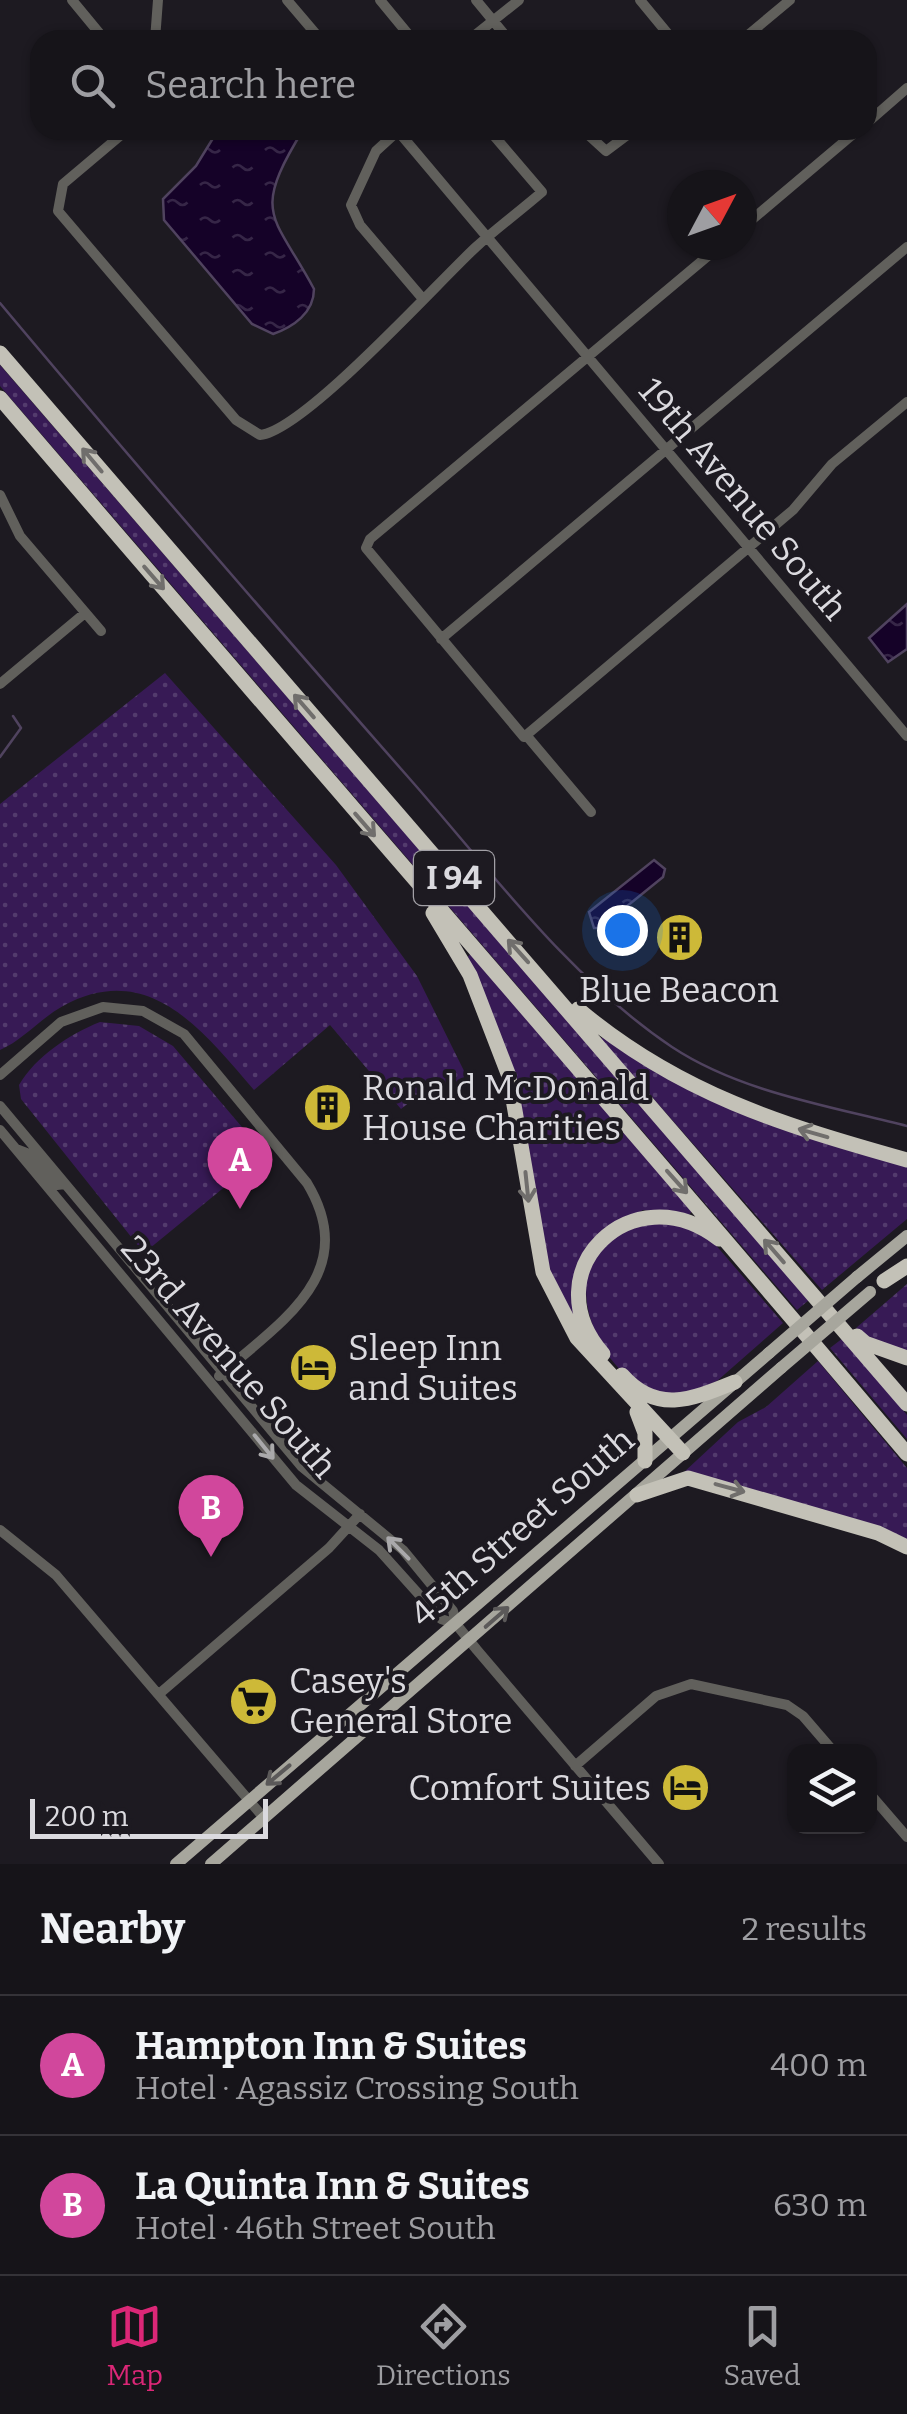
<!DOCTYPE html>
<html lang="en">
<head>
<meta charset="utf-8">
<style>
	body { margin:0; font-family:Bitter,serif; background:#1f1d22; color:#f1f3f6 }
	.controls { position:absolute; right:30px; bottom:30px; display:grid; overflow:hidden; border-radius:20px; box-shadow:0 2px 8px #0004 }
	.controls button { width:90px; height:90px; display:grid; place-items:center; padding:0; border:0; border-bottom:2px solid #353338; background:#161419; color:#f1f3f6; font:50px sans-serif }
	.compass { position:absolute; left:667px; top:170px; width:90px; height:90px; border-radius:50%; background:#161419; box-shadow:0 2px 8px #0004; rotate:49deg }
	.scale { position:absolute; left:30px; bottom:25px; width:238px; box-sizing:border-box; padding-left:10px; border:5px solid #dbdadf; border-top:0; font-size:28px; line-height:35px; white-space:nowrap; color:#dbdadf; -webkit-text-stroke:8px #1d1a21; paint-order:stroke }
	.you { position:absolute; left:622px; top:930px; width:35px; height:35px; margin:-25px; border:8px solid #fff; border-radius:50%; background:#1a73e8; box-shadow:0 0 0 15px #1a73e833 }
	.badge { display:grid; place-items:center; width:65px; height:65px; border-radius:50%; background:#db2777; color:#fff; font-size:32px; font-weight:700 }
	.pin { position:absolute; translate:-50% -82px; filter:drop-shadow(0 2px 5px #0008) }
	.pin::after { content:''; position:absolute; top:52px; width:35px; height:30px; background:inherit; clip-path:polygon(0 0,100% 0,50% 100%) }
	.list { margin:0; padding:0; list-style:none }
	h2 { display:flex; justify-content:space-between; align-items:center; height:130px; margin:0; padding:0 40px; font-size:42px }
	h2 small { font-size:32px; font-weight:400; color:#9e9ea2 }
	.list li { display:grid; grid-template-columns:65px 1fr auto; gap:30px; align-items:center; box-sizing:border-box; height:140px; padding:0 40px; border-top:2px solid #353338 }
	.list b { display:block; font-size:38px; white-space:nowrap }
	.list p { margin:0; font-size:32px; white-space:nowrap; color:#9e9ea2 }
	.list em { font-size:32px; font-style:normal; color:#9e9ea2 }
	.icon { flex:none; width:55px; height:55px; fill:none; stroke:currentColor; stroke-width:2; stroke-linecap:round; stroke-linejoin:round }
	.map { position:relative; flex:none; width:907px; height:1864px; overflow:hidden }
	.search { position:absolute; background:#161419; box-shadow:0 2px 8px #0004; left:30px; right:30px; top:30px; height:110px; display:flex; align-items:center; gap:25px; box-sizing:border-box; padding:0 35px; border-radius:30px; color:#9e9ea2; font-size:38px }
	.sheet { height:410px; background:#161419 }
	nav { display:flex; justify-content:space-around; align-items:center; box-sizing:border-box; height:140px; border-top:2px solid #353338; background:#161419; font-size:28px; color:#9e9ea2 }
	nav a { display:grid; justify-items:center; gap:5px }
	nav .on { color:#db2777 }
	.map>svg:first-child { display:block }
</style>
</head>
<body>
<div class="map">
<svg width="907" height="1864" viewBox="0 0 907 1864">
	<defs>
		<pattern id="grass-dots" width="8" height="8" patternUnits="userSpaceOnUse" patternTransform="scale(2.5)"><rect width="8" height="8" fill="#371a55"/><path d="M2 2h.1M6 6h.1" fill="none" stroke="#533b6d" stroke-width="1.8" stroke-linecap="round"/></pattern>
		<pattern id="water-ripples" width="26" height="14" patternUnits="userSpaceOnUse" patternTransform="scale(2.5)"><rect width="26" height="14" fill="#150228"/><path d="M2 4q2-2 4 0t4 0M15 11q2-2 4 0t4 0" fill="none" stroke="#362647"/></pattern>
	</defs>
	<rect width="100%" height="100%" fill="#1d1a21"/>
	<!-- grass -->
	<path fill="url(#grass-dots)" d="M0,365L809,1300L797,1310L0,386Z
		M165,673L336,865L417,976L471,1085L411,1101L401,1109L330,1025L254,1090C203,1031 149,959 63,1006C41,1018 23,1040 0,1050V804Z
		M471,953L692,1211L689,1215L643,1210L595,1240L580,1323L575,1325L547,1269L531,1175L466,959Z
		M100,1022L139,1026L173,1046L265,1154L144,1253L21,1099L19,1085C36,1056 70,1034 100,1022Z
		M605,1034C700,1107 793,1132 907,1164V1219L822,1290L601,1039Z
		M660,1219L708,1236L783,1323L717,1381L678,1399C666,1395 651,1392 641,1386C592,1358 560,1271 615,1233C626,1225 647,1223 660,1219Z
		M907,1284V1354L870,1340L856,1328Z
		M843,1338L907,1415V1439L830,1348Z
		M818,1361L907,1468V1541L683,1473L738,1422L766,1407Z"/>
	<!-- water -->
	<path fill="url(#water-ripples)" stroke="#50435f" stroke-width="2.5" d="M218,130H303C250,216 274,214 314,289C314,313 293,327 273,334L252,324L164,220L163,199L196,166Z
		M907,604V649L888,662L869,638Z
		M654,860L665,869L663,877L600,928H594L589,912Z"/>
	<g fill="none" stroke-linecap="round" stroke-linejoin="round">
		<!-- stream -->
		<path stroke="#50435f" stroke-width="2.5" d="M0,303C134,463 271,621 409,778C490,870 569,978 672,1047C740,1092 829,1106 907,1126
			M0,757L21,728L13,716"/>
		<!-- minor -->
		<path stroke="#61605c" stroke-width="10" d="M72,0L105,40
			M287,0L321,40
			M380,0L413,40
			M476,0L509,40
			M640,0L673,40
			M155,40L158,0
			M469,40L519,0
			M742,40L790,0
			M867,123L907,88
			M127,130L63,184L58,211L236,420L260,435C304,431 437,283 476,247C497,228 520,211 542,192L489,130
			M397,130L907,736
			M399,130L376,151L351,205L360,225L423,299
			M583,130L606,151L634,130
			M742,228L858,130
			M721,245L370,539L366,548L524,737L793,510L832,464L907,402
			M0,495L20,536L101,631
			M441,639L907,247
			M0,684L85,613
			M526,735L591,812
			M0,1075L61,1022L103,1007L143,1011L184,1034L307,1183C362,1274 280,1322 219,1376
			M0,1106L302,1467L403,1550L453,1611L456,1624L477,1650L659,1864
			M0,1130L296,1485L379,1550L441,1619L456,1624
			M16,1149L29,1154L57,1185L65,1184
			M0,1530L56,1575L264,1818
			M159,1694L329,1548L360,1514
			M575,1766L656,1696L691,1684L787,1705L803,1716L834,1752
			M870,1794L907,1837"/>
		<!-- major -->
		<path stroke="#a7a69d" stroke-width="12" d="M857,1277L907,1236
			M176,1864L769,1353
			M211,1864L781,1368"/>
		<!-- highway -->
		<path stroke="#c3c1b7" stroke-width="15" d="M0,353L907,1404
			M0,398C302,751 608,1099 907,1454
			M433,913L470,975L509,1076L543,1272L577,1338L683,1453
			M578,1009C679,1094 783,1125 907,1160
			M884,1281L907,1266
			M857,1336L865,1343L907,1358
			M603,1354C531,1272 632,1172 719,1239
			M622,1375C657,1415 693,1399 735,1382
			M637,1412L645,1433V1461
			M637,1495L688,1478L878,1533L907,1547"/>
		<!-- major-bridge -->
		<path stroke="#a7a69d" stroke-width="12" d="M769,1353L857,1277
			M781,1368L870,1292"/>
	</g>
	<!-- one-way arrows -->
	<defs><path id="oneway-shaft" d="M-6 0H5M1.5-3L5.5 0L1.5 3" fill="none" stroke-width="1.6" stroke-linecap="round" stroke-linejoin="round" transform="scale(2.5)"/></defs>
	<g stroke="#706e6c">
		<use href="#oneway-shaft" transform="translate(92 460) rotate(-130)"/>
		<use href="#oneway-shaft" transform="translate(154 578) rotate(49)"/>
		<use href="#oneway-shaft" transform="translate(304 706) rotate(-131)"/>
		<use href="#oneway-shaft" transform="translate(365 825) rotate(49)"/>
		<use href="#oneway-shaft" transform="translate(518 951) rotate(-132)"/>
		<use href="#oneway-shaft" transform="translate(813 1133) rotate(-164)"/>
		<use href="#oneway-shaft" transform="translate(677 1182) rotate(48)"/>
		<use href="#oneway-shaft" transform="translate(527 1187) rotate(84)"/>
		<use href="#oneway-shaft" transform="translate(774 1251) rotate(-131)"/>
		<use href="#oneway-shaft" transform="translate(730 1488) rotate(15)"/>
	</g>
	<g stroke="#aaa9ab">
		<use href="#oneway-shaft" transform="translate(264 1447) rotate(51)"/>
		<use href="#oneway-shaft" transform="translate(398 1548) rotate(-135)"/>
	</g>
	<g stroke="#5b5959">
		<use href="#oneway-shaft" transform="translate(497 1617) rotate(-41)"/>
		<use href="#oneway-shaft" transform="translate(278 1775) rotate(140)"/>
	</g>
	<!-- icons -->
	<defs>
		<symbol id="building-disc" viewBox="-11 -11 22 22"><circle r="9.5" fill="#cdb938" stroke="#1d1a21"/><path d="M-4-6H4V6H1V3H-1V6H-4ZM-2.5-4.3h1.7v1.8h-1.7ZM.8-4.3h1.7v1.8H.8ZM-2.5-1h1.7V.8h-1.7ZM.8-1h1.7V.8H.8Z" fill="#111"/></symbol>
		<symbol id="hotel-disc" viewBox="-11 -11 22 22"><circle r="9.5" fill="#cdb938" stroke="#1d1a21"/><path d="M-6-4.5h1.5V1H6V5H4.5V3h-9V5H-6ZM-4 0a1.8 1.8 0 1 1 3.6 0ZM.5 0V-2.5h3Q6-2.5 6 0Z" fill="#111"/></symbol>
		<symbol id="supermarket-disc" viewBox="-11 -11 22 22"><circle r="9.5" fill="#cdb938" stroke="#1d1a21"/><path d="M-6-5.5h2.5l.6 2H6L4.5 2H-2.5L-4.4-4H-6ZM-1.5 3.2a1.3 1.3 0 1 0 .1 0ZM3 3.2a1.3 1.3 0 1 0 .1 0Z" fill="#111"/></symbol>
	</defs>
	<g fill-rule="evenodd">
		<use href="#building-disc" x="652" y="910" width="55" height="55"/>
		<use href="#building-disc" x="300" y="1080" width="55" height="55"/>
		<use href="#hotel-disc" x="286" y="1340" width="55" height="55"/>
		<use href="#supermarket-disc" x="226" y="1674" width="55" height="55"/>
		<use href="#hotel-disc" x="658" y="1760" width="55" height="55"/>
	</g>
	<g text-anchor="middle" stroke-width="8" stroke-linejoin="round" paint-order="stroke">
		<!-- shield labels -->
		<rect fill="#1d1a21" stroke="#a2a0a6" stroke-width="2.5" x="414" y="851" width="80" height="54" rx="8"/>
		<g font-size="32" font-weight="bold" fill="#dbdadf">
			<text x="454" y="889">I 94</text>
		</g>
		<!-- street labels -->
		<g font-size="35" fill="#dbdadf" stroke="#1d1a21">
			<text transform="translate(743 499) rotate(50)" y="12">19th Avenue South</text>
			<text transform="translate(229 1357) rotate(49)" y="12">23rd Avenue South</text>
			<text transform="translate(522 1527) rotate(-41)" y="12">45th Street South</text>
		</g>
		<!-- poi labels -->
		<g font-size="35" fill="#dbdadf" stroke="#1d1a21" text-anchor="start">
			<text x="679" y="1002" text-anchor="middle">Blue Beacon</text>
			<text x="362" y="1100">Ronald McDonald<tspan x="362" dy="40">House Charities</tspan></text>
			<text x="348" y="1360">Sleep Inn<tspan x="348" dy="40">and Suites</tspan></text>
			<text x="289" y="1693">Casey's<tspan x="289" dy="40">General Store</tspan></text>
			<text x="651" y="1800" text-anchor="end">Comfort Suites</text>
		</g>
	</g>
</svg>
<div class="controls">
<button><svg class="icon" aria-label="layers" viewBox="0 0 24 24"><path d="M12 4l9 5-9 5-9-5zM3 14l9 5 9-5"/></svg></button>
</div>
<svg class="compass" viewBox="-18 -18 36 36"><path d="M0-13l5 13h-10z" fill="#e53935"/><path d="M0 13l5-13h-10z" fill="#9e9ea2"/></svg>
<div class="scale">200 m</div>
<div class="you"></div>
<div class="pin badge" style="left:240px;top:1209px;background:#d1479c">A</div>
<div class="pin badge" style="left:211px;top:1557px;background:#d1479c">B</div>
<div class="search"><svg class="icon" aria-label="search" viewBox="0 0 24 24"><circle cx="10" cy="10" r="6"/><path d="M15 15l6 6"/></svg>Search here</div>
</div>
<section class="sheet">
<h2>Nearby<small>2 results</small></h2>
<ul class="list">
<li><span class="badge" style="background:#d1479c">A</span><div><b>Hampton Inn &amp; Suites</b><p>Hotel · Agassiz Crossing South</p></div><em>400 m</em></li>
<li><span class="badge" style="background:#d1479c">B</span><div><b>La Quinta Inn &amp; Suites</b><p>Hotel · 46th Street South</p></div><em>630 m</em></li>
</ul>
</section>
<nav>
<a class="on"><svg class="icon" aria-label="map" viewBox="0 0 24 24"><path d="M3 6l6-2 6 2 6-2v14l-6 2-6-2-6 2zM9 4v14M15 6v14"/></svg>Map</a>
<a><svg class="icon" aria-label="directions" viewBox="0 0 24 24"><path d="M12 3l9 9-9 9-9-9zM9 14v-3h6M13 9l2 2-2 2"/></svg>Directions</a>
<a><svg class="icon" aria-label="saved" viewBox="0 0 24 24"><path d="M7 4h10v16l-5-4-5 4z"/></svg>Saved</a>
</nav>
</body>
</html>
